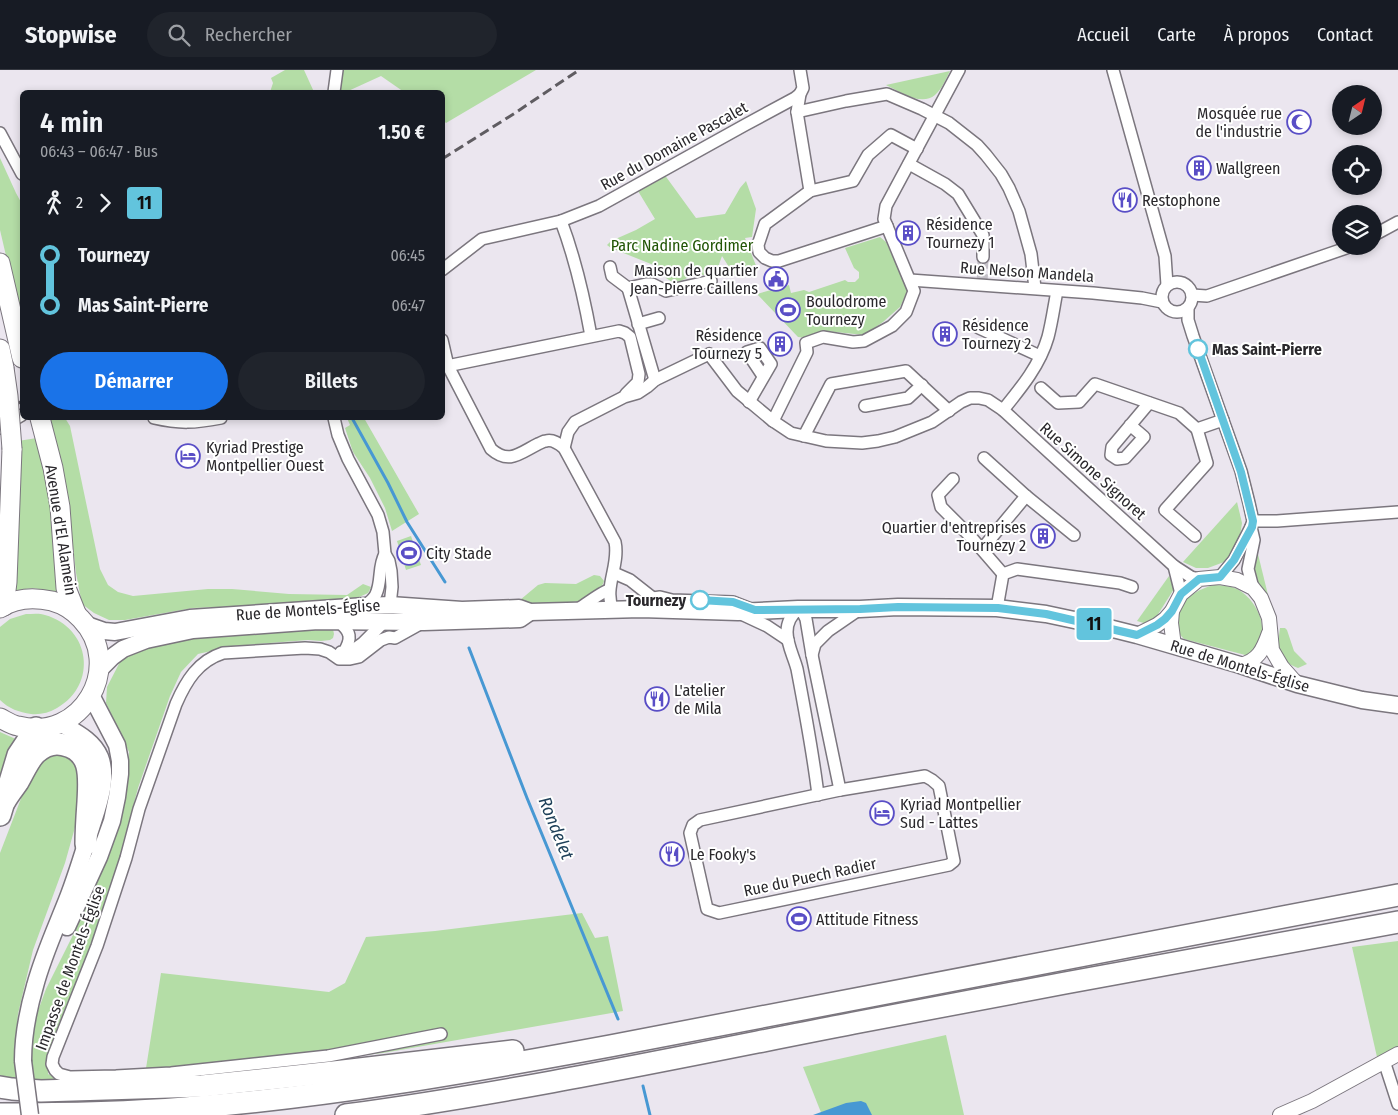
<!DOCTYPE html>
<html lang="fr">
<meta charset="utf-8">
<style>
body{margin:0;font-family:"Fira Sans Condensed",sans-serif;background:#20242c;color:#f1f3f6;height:100vh;display:flex;flex-direction:column;font-size:19px;white-space:nowrap}
*{box-sizing:border-box;margin:0}
p{font-size:16px;color:#9ea1a6}
.icon{flex:none;width:28px;height:28px;fill:none;stroke:currentColor;stroke-width:2;stroke-linecap:round;stroke-linejoin:round}
.map{position:relative;flex:1;overflow:hidden}
.side{position:absolute;left:20px;top:20px;width:425px;height:330px;display:flex;flex-direction:column;background:#171b24;border-radius:8px;box-shadow:0 2px 8px #0003}
.side>*{flex:none}
.badge{padding:0 10px;border-radius:4px;font-size:18px;line-height:32px}
.needle{width:32px;rotate:35deg}
.fabs{position:absolute;left:1332px;top:15px;display:grid;gap:10px}
.fabs a{display:grid;place-items:center;width:50px;height:50px;border-radius:50%;background:#171b24;box-shadow:0 2px 8px #0003;font-size:25px}
.map>.badge{position:absolute;translate:-50% -50%;box-shadow:0 0 0 2px #fff}
.legs{display:flex;align-items:center;gap:8px;height:55px;padding:0 20px;font-size:16px}
.legs p{margin-inline-start:auto}
.overview{display:flex;align-items:center;justify-content:space-between;height:85px;padding:0 20px}
h1{font-size:28px;font-weight:600;line-height:38px}
.button{display:flex;gap:10px;margin-top:auto;padding:10px 20px}
.button a{flex:1;height:58px;border-radius:30px;background:#1a73e8;color:#fff;font-size:20px;font-weight:600;line-height:58px;text-align:center}
.button a+a{background:#20242c;color:#f1f3f6}
ul{padding:0 20px;list-style:none}
li{display:flex;align-items:center;gap:18px;height:50px;font-size:19px}
li i{display:grid;place-items:center;width:8px;height:100%;margin:0 6px;background:currentColor}
li i::after{content:'';width:12px;height:12px;margin:-6px;border:4px solid;border-radius:50%;background:#171b24}
li p{margin-inline-start:auto}
li:first-child i{background:linear-gradient(#0000 50%,currentColor 0)}
li:last-child i{background:linear-gradient(currentColor 50%,#0000 0)}
header{display:flex;align-items:center;gap:30px;box-sizing:border-box;height:70px;padding:0 25px;background:#171b24;border-bottom:1px solid #363941}
header strong{font-size:24px}
nav{display:flex;gap:28px;margin-inline-start:auto;font-size:18px}
.search{width:350px;height:45px;background:#20242c;display:flex;align-items:center;gap:12px;box-sizing:border-box;padding:0 18px;border-radius:28px;color:#9ea1a6;font-size:19px}
.map>svg:first-child{display:block}
</style>
<header>
<strong>Stopwise</strong>
<div class="search"><svg class="icon" aria-label="search" viewBox="0 0 24 24"><circle cx="10" cy="10" r="6"/><path d="M15 15l6 6"/></svg>Rechercher</div>
<nav><a>Accueil</a><a>Carte</a><a>À propos</a><a>Contact</a></nav>
</header>
<div class="map">
<svg width="1398" height="1045" viewBox="0 0 1398 1045">
<rect width="100%" height="100%" fill="#ebe6ef"/>
<g fill="#b4dda6">
<polygon points="285,0 304,0 314,22 270,22 273,13 271,8"/>
<polygon points="342,0 536,0 446,53 443,50 442,22 404,22 381,6 346,22 340,22"/>
<path d="M950 1C946 9 942 19 935 25 921 37 899 21 886 15Z"/>
<polygon points="0,88 16,123 22,134 22,254 0,160"/>
<polygon points="664,104 696,148 725,144 740,118 746,111 756,139 752,167 745,168 757,198 734,205 722,186 717,200 708,205 693,205 681,211 672,212 666,208 661,198 611,178 607,175 611,171 636,160 655,149 638,121"/>
<polygon points="880,167 886,172 908,220 900,237 883,252 864,265 826,261 807,268 798,267 757,224 789,215 791,223 804,220 809,222 845,210 848,212 855,212 859,208 859,202 854,198 845,178"/>
<polygon points="49,348 65,348 70,356 100,499 108,515 118,522 133,526 208,519 232,519 289,524 347,525 363,514 371,517 368,523 355,529 338,532 193,538 125,550 109,550 94,543 82,534 76,503 69,440"/>
<polygon points="347,348 364,348 419,444 392,461 385,438 370,408 353,382 345,358 350,355"/>
<path d="M37 368 53 441 58 525C46 518 27 516 15 522L18 371Z"/>
<polygon points="1237,432 1242,453 1240,466 1233,481 1224,492 1208,498 1196,498 1183,492"/>
<polygon points="411,466 421,495 406,500 397,471"/>
<polygon points="1257,480 1268,525 1256,512 1252,492"/>
<path d="M594 505 600 506 604 511C602 518 596 525 589 528 574 535 540 533 523 534L520 530 538 515 545 513 576 514Z"/>
<polygon points="1169,506 1174,519 1155,549 1147,554 1137,551"/>
<path d="M1214 515C1222 515 1230 516 1237 519 1251 526 1264 546 1262 562 1261 570 1255 580 1249 586L1184 569C1177 562 1176 557 1178 547 1180 529 1198 519 1214 515Z"/>
<path d="M26 544C32 544 40 543 45 545 91 558 98 615 57 638 49 643 39 645 31 644 19 642 9 639 0 630V557L10 549Z"/>
<polygon points="294,557 333,559 334,564 333,568 330,570 321,571 308,570 233,576 198,584 181,602 170,626 138,718 133,737 129,762 96,869 48,991 48,1004 56,1008 54,1011 34,1012 31,985 32,957 46,919 73,865 96,813 111,775 123,740 129,682 106,633 107,617 123,586 154,576 190,566"/>
<path d="M1280 558H1285L1287 560 1294 581 1307 594 1298 598C1278 591 1277 577 1280 558Z"/>
<polygon points="0,662 18,670 13,676 0,707"/>
<polygon points="57,682 72,686 83,710 79,743 65,793 33,880 18,944 15,974 16,1011 0,1005 0,783 32,700 36,694"/>
<polygon points="582,843 595,868 608,866 623,941 383,983 144,1011 161,903 329,922 345,913 366,867 435,861"/>
<polygon points="1398,871 1398,977 1377,987 1352,877"/>
<polygon points="946,965 964,1045 822,1045 803,997"/>
</g>
<polygon fill="#4798d3" points="861,1031 866,1033 872,1045 813,1045 846,1033"/>
<g fill="none" stroke-linecap="round" stroke-linejoin="round">
<g stroke="#4798d3" stroke-width="3">
<polyline points="352,348 388,413 407,452 445,512"/>
<polyline points="469,578 527,728 618,949"/>
<polyline points="643,1016 650,1045"/>
</g>
<polyline stroke="#c4c0c8" stroke-width="11" stroke-dasharray="11 5.5" stroke-linecap="butt" points="982,215 983,187"/>
<g stroke="#7b767e" stroke-width="14">
<g id="minor">
<polyline points="800,0 803,18 800,24 797,42 810,121"/>
<polyline points="1113,0 1165,186 1167,215"/>
<polyline points="334,22 337,0"/>
<polyline points="797,42 846,31 887,24 922,39 949,53 977,75 986,85 1001,104 1009,118 1019,141 1031,184 1035,218"/>
<polyline points="0,63 22,104"/>
<polyline points="909,94 945,114 958,124 983,165 983,187"/>
<polyline points="561,151 599,136 745,55 795,28 800,24"/>
<polyline points="887,156 779,191 772,191 765,188 759,182 758,175 765,154 810,121 853,111 868,85 891,65 917,79"/>
<polyline points="1374,165 1398,152"/>
<polyline points="610,197 612,206 628,218"/>
<path d="M442 200 482 169 561 151C575 188 584 227 591 266"/>
<polyline points="910,210 1093,223 1142,228 1162,232"/>
<circle cx="1177" cy="227" r="15"/>
<polyline points="628,218 655,310"/>
<polyline points="628,218 646,214 652,214 666,221 711,211"/>
<polyline points="1192,225 1207,226 1352,176"/>
<polyline points="1188,238 1188,250 1193,266 1241,401 1249,433 1253,451 1251,457 1254,470 1248,499 1253,518"/>
<polyline points="638,254 659,248"/>
<polyline points="979,258 1040,286"/>
<path d="M442 270 448 296 491 379C509 395 520 383 538 374 541 373 543 371 546 371 553 369 559 374 564 378L615 472C620 495 603 518 613 540"/>
<polyline points="442,297 619,261 625,263 630,267 639,304 638,312 626,324"/>
<polyline points="1041,318 1058,333 1079,332 1095,314 1179,343 1197,359 1223,350"/>
<polyline points="749,332 771,294 760,278 747,282 763,306"/>
<polyline points="865,336 908,328 922,315"/>
<path d="M1003 340C1021 318 1040 295 1048 267 1052 252 1054 236 1057 221"/>
<path d="M154 348C180 354 195 353 221 348"/>
<polyline points="334,348 338,365 348,389 378,445 383,462 385,484 389,491 391,501 392,517 390,535"/>
<polyline points="773,351 807,282 806,273 823,267 853,272 864,271 892,256 906,242 914,221 884,149 886,136 959,0"/>
<polyline points="1130,355 1144,367 1125,388 1117,389 1111,385 1112,377 1149,333"/>
<polyline points="0,358 22,345"/>
<polyline points="804,366 831,314 906,301 949,341"/>
<polyline points="564,378 568,362 575,352 624,327 638,323 647,317 655,310 709,284 737,321 773,351 791,363 826,371 862,373 878,371 895,367 932,352 961,332 970,328 979,328 988,330 1003,340 1087,417 1174,496 1191,507 1199,509"/>
<polyline points="984,388 1026,426 1074,465"/>
<polyline points="953,409 938,425 941,437 971,467 1003,504"/>
<polyline points="1253,451 1277,451 1398,442"/>
<polyline points="1195,466 1165,440 1207,393 1197,359"/>
<polyline points="982,479 1026,426"/>
<polyline points="1174,496 1181,524"/>
<polyline points="614,503 630,510 658,532"/>
<polyline points="1220,507 1234,490 1251,457"/>
<polyline points="653,528 660,527 672,530 733,532 751,539"/>
<path d="M365 536C369 532 374 529 376 524 382 511 378 496 385 484"/>
<polyline points="997,538 1003,504 1017,499 1120,513 1132,517"/>
<path d="M577 540C585 535 601 522 609 520"/>
<polyline points="739,543 767,556 788,570"/>
<path d="M339 552C351 562 352 568 344 582H341"/>
<path d="M422 553 395 568 389 567 381 570 359 587 350 589H339L329 582 320 579 305 578 223 583C198 591 186 611 176 634L139 739 126 788 97 876 53 987 52 994 55 1000 59 1004 70 1007 116 1006 171 1003 328 986 441 964"/>
<polyline points="344,582 356,578 363,573 384,552"/>
<polyline points="812,585 815,574 828,561 860,539"/>
<polygon points="925,706 932,710 939,716 954,791 949,795 719,843 707,839 690,763 693,755 700,750 840,720"/>
<path d="M818 725C813 683 805 641 797 599 794 587 787 575 787 562 787 552 791 546 798 539L803 543 806 549 812 585 840 720"/>
<polyline points="1384,991 1398,1034"/>
</g>
</g>
<g stroke="#7b767e" stroke-width="16">
<g id="tertiary">
<polyline points="1172,541 1171,553 1174,576"/>
<polyline points="1137,565 1157,555 1165,549 1172,541 1181,524 1199,509 1220,507 1237,510 1253,518 1261,528 1269,548 1272,580 1282,597 1297,614"/>
<path d="M1240 595C1258 591 1263 580 1269 563"/>
<polyline points="1280,1045 1312,1031 1398,984"/>
</g>
</g>
<g stroke="#7b767e" stroke-width="19">
<g id="secondary">
<polyline points="87,555 104,561 115,562 190,548 365,536 390,535 462,540 519,538 530,542 641,539 738,542 798,539 860,539 898,537 997,538 1046,544 1093,554 1137,565 1240,595 1297,614 1362,630 1398,635"/>
<polyline points="99,600 112,587 123,579 146,570 193,560 318,551 424,552 520,549 530,542"/>
<polyline points="67,857 99,787 112,751 117,727 120,704 120,691 117,675 91,625"/>
<path d="M23 991C23 965 28 940 35 916 43 886 56 858 67 830 76 807 83 784 90 761 97 738 109 710 100 687 93 670 75 662 60 653"/>
</g>
</g>
<g stroke="#7b767e" stroke-width="21">
<g id="primary">
<polyline points="0,193 22,288"/>
<polyline points="0,279 4,298"/>
<polyline points="40,348 53,398 60,437 66,518 76,543"/>
<polyline points="4,536 7,512 12,379"/>
<path d="M0 538C15 528 34 527 52 531 63 534 73 540 81 549 126 596 81 673 18 656 12 655 6 651 0 648"/>
</g>
</g>
<g stroke="#7b767e" stroke-width="24">
<g id="motorway">
<path d="M5 731C9 724 14 718 18 712 24 702 28 691 36 683 44 676 54 672 64 675 93 681 89 710 88 732 87 746 86 760 86 774"/>
<polyline points="0,745 18,685 36,658"/>
<polyline points="0,1017 12,1019 41,1021 202,1016 334,1002 513,981"/>
<path d="M0 1044C62 1044 123 1043 185 1038 328 1027 469 1002 610 976L1398 825"/>
<path d="M346 1045C517 1022 685 986 854 953 1035 918 1217 885 1398 852"/>
</g>
</g>
<use href="#minor" stroke="#fff" stroke-width="11"/>
<use href="#tertiary" stroke="#fff" stroke-width="14"/>
<use href="#secondary" stroke="#fff" stroke-width="16"/>
<use href="#primary" stroke="#fff" stroke-width="19"/>
<use href="#motorway" stroke="#fff" stroke-width="21"/>
<g stroke="#5f5c61" stroke-width="3" stroke-dasharray="10 5" stroke-linecap="butt">
<polyline points="442,89 515,43 579,0"/>
<polyline points="0,344 22,331"/>
</g>
<g stroke="#7b767e" stroke-width="19" stroke-linecap="butt">
<polyline id="secondary-bridge" points="23,991 30,1045"/>
</g>
<g stroke="#7b767e" stroke-width="21" stroke-linecap="butt">
<polyline id="primary-bridge" points="4,298 8,326 12,379"/>
</g>
<use href="#secondary-bridge" stroke="#fff" stroke-width="16"/>
<use href="#primary-bridge" stroke="#fff" stroke-width="19"/>
</g>
<g fill="none" stroke-linecap="round" stroke-linejoin="round">
<g stroke="#fff" stroke-width="11">
<polyline id="line-1" points="700,530 733,532 755,540 860,539 898,537 998,538 1046,544 1137,565 1157,555 1165,549 1172,541 1181,524 1199,509 1220,507 1234,490 1252,457 1253,451 1241,402 1198,279"/>
</g>
<use href="#line-1" stroke="#62c4dd" stroke-width="8"/>
</g>
<defs>
<g id="mosque-ring" transform="scale(1.25)"><circle r="9.5" fill="#fff" stroke="#594ec6" stroke-width="1.5"/><path d="M3.5-4.9A6 6 0 1 0 3.5 4.9A5 5 0 1 1 3.5-4.9Z" fill="#594ec6"/></g>
<g id="building-ring" transform="scale(1.25)"><circle r="9.5" fill="#fff" stroke="#594ec6" stroke-width="1.5"/><path d="M-4-6H4V6H1V3H-1V6H-4ZM-2.5-4.3h1.7v1.8h-1.7ZM.8-4.3h1.7v1.8H.8ZM-2.5-1h1.7V.8h-1.7ZM.8-1h1.7V.8H.8Z" fill="#594ec6"/></g>
<g id="restaurant-ring" transform="scale(1.25)"><circle r="9.5" fill="#fff" stroke="#594ec6" stroke-width="1.5"/><path d="M-5-6h1v4h1v-4h1v4h1v-4h1v5L-1.5 .5V6h-2V.5L-5-1ZM5-6V6H3V1.5H1.5Q1.5-4 5-6Z" fill="#594ec6"/></g>
<g id="civic-ring" transform="scale(1.25)"><circle r="9.5" fill="#fff" stroke="#594ec6" stroke-width="1.5"/><path d="M-.6-6.5H3V-4.5H.6V-3L4-1V1h2V6H-6V1h2V-1L-.6-3ZM-1.2 2.5V6h2.4V2.5Z" fill="#594ec6"/></g>
<g id="stadium-ring" transform="scale(1.25)"><circle r="9.5" fill="#fff" stroke="#594ec6" stroke-width="1.5"/><path d="M0-5a6.5 5 0 1 0 0 10a6.5 5 0 1 0 0-10ZM-3.5-1.8h7v3.6h-7Z" fill="#594ec6"/></g>
<g id="hotel-ring" transform="scale(1.25)"><circle r="9.5" fill="#fff" stroke="#594ec6" stroke-width="1.5"/><path d="M-6-4.5h1.5V1H6V5H4.5V3h-9V5H-6ZM-4 0a1.8 1.8 0 1 1 3.6 0ZM.5 0V-2.5h3Q6-2.5 6 0Z" fill="#594ec6"/></g>
</defs>
<g fill-rule="evenodd">
<use href="#mosque-ring" x="1299" y="52"/>
<use href="#building-ring" x="1199" y="98"/>
<use href="#restaurant-ring" x="1125" y="130"/>
<use href="#building-ring" x="908" y="163"/>
<use href="#civic-ring" x="776" y="209"/>
<use href="#stadium-ring" x="788" y="240"/>
<use href="#building-ring" x="945" y="264"/>
<use href="#building-ring" x="780" y="274"/>
<use href="#hotel-ring" x="188" y="386"/>
<use href="#building-ring" x="1043" y="466"/>
<use href="#stadium-ring" x="409" y="483"/>
<use href="#restaurant-ring" x="657" y="629"/>
<use href="#hotel-ring" x="882" y="743"/>
<use href="#restaurant-ring" x="672" y="784"/>
<use href="#stadium-ring" x="799" y="849"/>
</g>
<g fill="#fff" stroke="#62c4dd" stroke-width="2.5">
<circle cx="1198" cy="279" r="9"/>
<circle cx="700" cy="530" r="9"/>
</g>
<g text-anchor="middle" dominant-baseline="central" stroke-width="4" stroke-linejoin="round" paint-order="stroke">
<g font-size="16" fill="#2a282c" stroke="#fff" text-anchor="start">
<text x="1282" y="43" text-anchor="end">Mosquée rue<tspan x="1282" dy="18">de l'industrie</tspan></text>
<text x="1216" y="98">Wallgreen</text>
<text x="1142" y="130">Restophone</text>
<text x="926" y="154">Résidence<tspan x="926" dy="18">Tournezy 1</tspan></text>
<text x="758" y="200" text-anchor="end">Maison de quartier<tspan x="758" dy="18">Jean-Pierre Caillens</tspan></text>
<text x="806" y="231">Boulodrome<tspan x="806" dy="18">Tournezy</tspan></text>
<text x="962" y="255">Résidence<tspan x="962" dy="18">Tournezy 2</tspan></text>
<text x="762" y="265" text-anchor="end">Résidence<tspan x="762" dy="18">Tournezy 5</tspan></text>
<text x="206" y="377">Kyriad Prestige<tspan x="206" dy="18">Montpellier Ouest</tspan></text>
<text x="1026" y="457" text-anchor="end">Quartier d'entreprises<tspan x="1026" dy="18">Tournezy 2</tspan></text>
<text x="426" y="483">City Stade</text>
<text x="674" y="620">L'atelier<tspan x="674" dy="18">de Mila</tspan></text>
<text x="900" y="734">Kyriad Montpellier<tspan x="900" dy="18">Sud - Lattes</tspan></text>
<text x="690" y="784">Le Fooky's</text>
<text x="816" y="849">Attitude Fitness</text>
</g>
<g font-size="16" fill="#2a282c" stroke="#fff">
<text transform="translate(674 76) rotate(-29)">Rue du Domaine Pascalet</text>
<text transform="translate(1027 202) rotate(4)">Rue Nelson Mandela</text>
<text transform="translate(1093 401) rotate(42)">Rue Simone Signoret</text>
<text transform="translate(61 460) rotate(81)">Avenue d'El Alamein</text>
<text transform="translate(308 540) rotate(-4)">Rue de Montels-Église</text>
<text transform="translate(1240 596) rotate(17)">Rue de Montels-Église</text>
<text transform="translate(810 807) rotate(-12)">Rue du Puech Radier</text>
<text transform="translate(70 898) rotate(-70)">Impasse de Montels-Église</text>
</g>
<g font-size="16" fill="#215505" stroke="#fff">
<text x="682" y="175">Parc Nadine Gordimer</text>
</g>
<g font-size="16" font-weight="bold" fill="#2a282c" stroke="#fff" text-anchor="start">
<text x="1212" y="279">Mas Saint-Pierre</text>
<text x="686" y="530" text-anchor="end">Tournezy</text>
</g>
<g font-size="18" font-style="italic" fill="#1e4059" stroke="#fff">
<text transform="translate(556 758) rotate(68)">Rondelet</text>
</g>
</g>
</svg>
<div class="fabs">
<a><svg class="needle" viewBox="-14 -14 28 28"><path d="M0-13l5 13h-10z" fill="#e53935"/><path d="M0 13l5-13h-10z" fill="#9ea1a6"/></svg></a>
<a><svg class="icon" aria-label="locate" viewBox="0 0 24 24"><circle cx="12" cy="12" r="6"/><path d="M12 2v4M12 18v4M2 12h4M18 12h4"/></svg></a>
<a><svg class="icon" aria-label="layers" viewBox="0 0 24 24"><path d="M12 4l9 5-9 5-9-5zM3 14l9 5 9-5"/></svg></a>
</div>
<b class="badge" style="left:1094px;top:554px;background:#62c4dd;color:#111">11</b>
<section class="side">
<div class="overview"><div><h1>4 min</h1><p>06:43 – 06:47 · Bus</p></div><b>1.50 €</b></div>
<div class="legs"><svg class="icon" aria-label="walk" viewBox="0 0 24 24"><circle cx="13" cy="4" r="2"/><path d="M13 8l-2 6 4 7M11 14l-3 7M7 12l3-4h3l4 4"/></svg>2<svg class="icon" aria-label="forward" viewBox="0 0 24 24"><path d="M9 5l7 7-7 7"/></svg><b class="badge" style="background:#62c4dd;color:#111">11</b></div>
<ul>
<li><i style="color:#62c4dd"></i><b>Tournezy</b><p>06:45</p></li>
<li><i style="color:#62c4dd"></i><b>Mas Saint-Pierre</b><p>06:47</p></li>
</ul>
<div class="button"><a>Démarrer</a><a>Billets</a></div>
</section>
</div>
